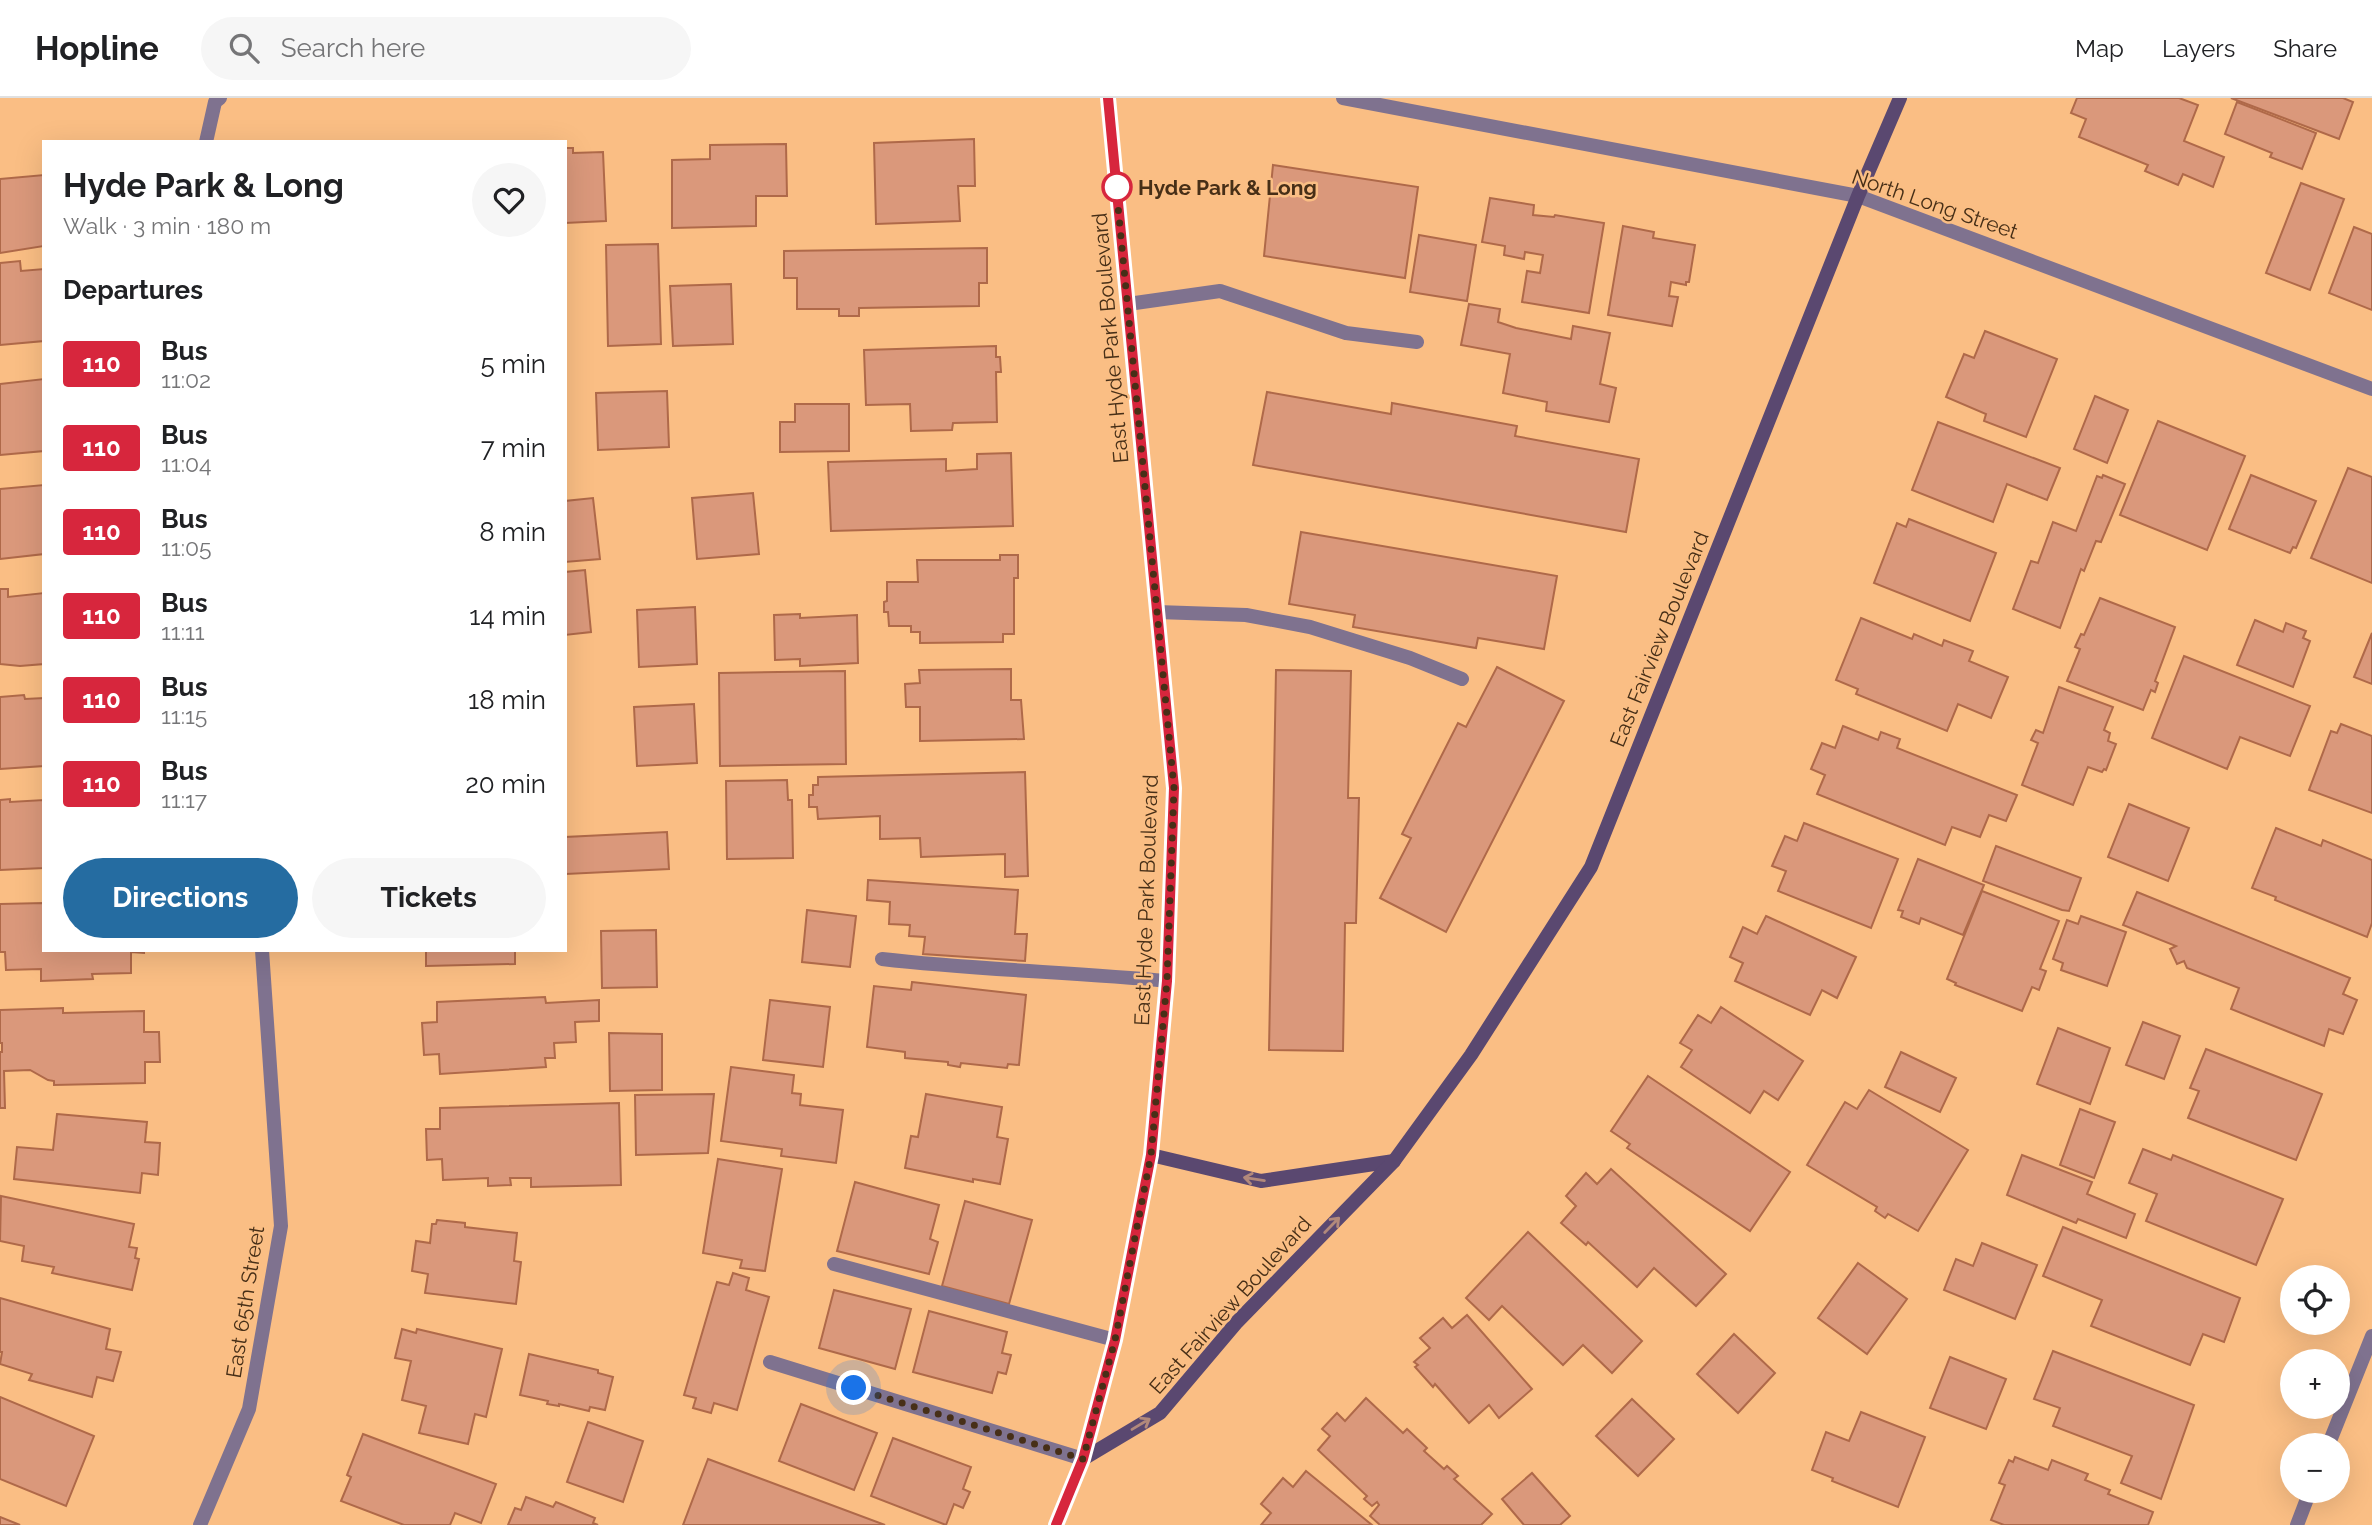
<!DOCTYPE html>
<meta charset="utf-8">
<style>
body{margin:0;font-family:Raleway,sans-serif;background:#f6f6f6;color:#202124;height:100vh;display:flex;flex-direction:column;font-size:26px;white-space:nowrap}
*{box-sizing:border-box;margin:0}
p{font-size:23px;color:#757577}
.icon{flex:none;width:38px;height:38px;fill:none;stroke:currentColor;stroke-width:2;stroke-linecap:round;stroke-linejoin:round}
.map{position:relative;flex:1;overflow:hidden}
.details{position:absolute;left:42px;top:42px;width:525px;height:812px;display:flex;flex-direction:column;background:#fff;border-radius:0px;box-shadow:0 7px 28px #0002}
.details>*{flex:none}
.badge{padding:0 14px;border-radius:5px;font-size:24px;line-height:46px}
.controls{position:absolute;left:2280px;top:1167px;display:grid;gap:14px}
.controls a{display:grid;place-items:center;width:70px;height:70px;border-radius:50%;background:#fff;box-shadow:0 7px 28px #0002;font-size:35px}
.you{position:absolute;width:35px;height:35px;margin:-18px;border:5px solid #fff;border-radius:50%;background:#1a73e8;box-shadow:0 0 0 10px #1a73e833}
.map>.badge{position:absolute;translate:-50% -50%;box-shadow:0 0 0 4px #fff}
h2{padding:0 21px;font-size:26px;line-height:63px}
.round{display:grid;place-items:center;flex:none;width:74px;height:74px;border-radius:37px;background:#f6f6f6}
.summary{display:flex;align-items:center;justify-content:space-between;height:119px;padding:0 21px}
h1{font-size:33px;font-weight:700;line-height:52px}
.cta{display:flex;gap:14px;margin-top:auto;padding:14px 21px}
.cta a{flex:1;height:80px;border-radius:42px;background:#256ca1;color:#fff;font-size:28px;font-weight:700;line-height:80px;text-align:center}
.cta a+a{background:#f6f6f6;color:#202124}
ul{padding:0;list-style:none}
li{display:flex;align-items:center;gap:21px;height:84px;padding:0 21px}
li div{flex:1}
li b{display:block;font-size:26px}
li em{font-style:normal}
li .badge{min-width:77px;font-weight:700;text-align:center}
header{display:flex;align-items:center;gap:42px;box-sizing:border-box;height:98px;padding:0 35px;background:#fff;border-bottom:2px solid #e0e0e0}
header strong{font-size:33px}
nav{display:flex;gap:38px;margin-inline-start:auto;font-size:24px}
.search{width:490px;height:63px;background:#f6f6f6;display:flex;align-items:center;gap:18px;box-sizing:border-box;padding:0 24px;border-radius:38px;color:#757577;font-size:26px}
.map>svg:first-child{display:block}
</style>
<header>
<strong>Hopline</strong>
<div class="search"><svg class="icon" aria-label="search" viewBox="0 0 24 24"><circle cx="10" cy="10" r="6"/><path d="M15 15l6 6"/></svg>Search here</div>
<nav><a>Map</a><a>Layers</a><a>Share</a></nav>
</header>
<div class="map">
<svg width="2372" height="1427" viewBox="0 0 2372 1427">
<rect width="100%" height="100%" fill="#fabe84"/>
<g fill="#da987b" stroke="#af6949" stroke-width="2">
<polygon points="2077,0 2179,0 2198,7 2184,43 2224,59 2213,89 2183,76 2178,87 2145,73 2148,67 2079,39 2086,21 2071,15"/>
<polygon points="2231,0 2343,0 2353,4 2339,41"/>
<polygon points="2237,4 2316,35 2302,71 2270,59 2272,55 2225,36"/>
<polygon points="974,41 975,88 958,88 960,123 876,126 874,45"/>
<polygon points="786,46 787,98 756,98 756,128 672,130 672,62 710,61 710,47"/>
<polygon points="565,50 573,50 573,55 603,54 606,123 565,125"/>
<polygon points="1273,67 1418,89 1405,180 1264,158"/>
<polygon points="44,77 44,148 0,155 0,81"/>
<polygon points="2301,85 2344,101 2310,192 2266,175"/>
<polygon points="1490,100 1534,107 1533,117 1554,119 1555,117 1604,125 1589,215 1522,204 1527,173 1540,175 1543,157 1525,154 1524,161 1504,157 1505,148 1482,144"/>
<polygon points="1623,128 1654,134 1653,140 1695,147 1689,184 1686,184 1686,187 1671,184 1669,198 1678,199 1672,228 1608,217"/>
<polygon points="2354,129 2372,136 2372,212 2329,195"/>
<polygon points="1419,137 1476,147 1467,203 1410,194"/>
<polygon points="658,146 661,246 608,248 606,147"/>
<polygon points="987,150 987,185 979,185 979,208 859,210 859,218 839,218 839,211 797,211 797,180 784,180 784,153"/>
<polygon points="20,163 21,173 44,171 44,243 0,247 0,165"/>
<polygon points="731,186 733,246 673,248 670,188"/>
<polygon points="1469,206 1500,211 1498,224 1516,230 1571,241 1573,228 1610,235 1600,286 1616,290 1609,324 1546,313 1547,304 1503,295 1510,256 1461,247"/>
<polygon points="1985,233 2057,261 2026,339 1984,323 1986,316 1946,299 1964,256 1974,260"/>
<polygon points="996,248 996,259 1000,259 1001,274 996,274 997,324 953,325 952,332 911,333 910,306 866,307 864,252"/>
<polygon points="44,281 44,353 0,357 0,286"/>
<polygon points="667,293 669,349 598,352 596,295"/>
<polygon points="1267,294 1391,316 1392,305 1517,328 1515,338 1639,361 1626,434 1253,367"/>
<polygon points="2095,298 2128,312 2107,365 2074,351"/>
<polygon points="795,306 849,306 849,353 780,354 780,324 795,324"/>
<polygon points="2158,323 2245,358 2207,452 2120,417"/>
<polygon points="1938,324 2060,370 2047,402 2007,386 1993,424 1912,392"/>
<polygon points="1011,355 1013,428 831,433 828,364 946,361 946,373 977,371 977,356"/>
<polygon points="2348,370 2372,379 2372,485 2311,460"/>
<polygon points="2103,377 2125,386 2101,444 2096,443 2084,473 2081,471 2060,530 2013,511 2031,463 2038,465 2053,424 2076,433 2097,378 2102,380"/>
<polygon points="2251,377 2316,403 2296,450 2293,449 2290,455 2229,431"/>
<polygon points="44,387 44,456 0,461 0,391"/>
<polygon points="753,395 759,456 697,461 692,400"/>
<polygon points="593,400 600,461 565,464 565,403"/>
<polygon points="1909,421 1996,455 1970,523 1874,485 1897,425 1906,429"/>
<polygon points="1301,434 1557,478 1544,551 1478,540 1476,550 1353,529 1355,517 1289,506"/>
<polygon points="1000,457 1018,457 1018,480 1014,480 1014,536 1003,536 1003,544 920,545 920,534 911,534 911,528 889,528 888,514 884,514 884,504 887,503 887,484 918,484 917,462 1000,462"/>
<polygon points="585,472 591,534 565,537 565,474"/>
<polygon points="0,491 8,491 8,499 44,495 44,566 20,568 0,566"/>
<polygon points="2100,500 2175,529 2155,583 2158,585 2155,594 2151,592 2143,612 2067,583 2080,551 2075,549 2081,536 2084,537"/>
<polygon points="695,509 697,566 639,569 637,512"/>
<polygon points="800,516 800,520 857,517 858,565 800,568 800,561 775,562 774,517"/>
<polygon points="1861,520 1912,541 1914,536 1942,548 1944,542 1973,553 1969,563 2008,579 1991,620 1958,606 1947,633 1856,596 1858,591 1836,582"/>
<polygon points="2255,522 2283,534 2286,525 2306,533 2303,540 2310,543 2293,589 2237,567"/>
<polygon points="2372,535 2372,586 2354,579"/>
<polygon points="2184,558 2310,608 2290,658 2240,639 2227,671 2152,640"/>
<polygon points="1497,569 1564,603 1446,834 1380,800 1411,740 1402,736 1458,625 1466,629"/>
<polygon points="1011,571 1011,602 1021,602 1024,641 920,643 920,609 906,609 905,586 920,585 919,572"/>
<polygon points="1276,572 1351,573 1348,700 1359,700 1356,825 1345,825 1343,953 1269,952"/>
<polygon points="845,573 846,666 720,668 719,575"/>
<polygon points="2059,589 2113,609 2104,632 2110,635 2108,643 2116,646 2106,672 2104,671 2102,674 2088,669 2073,707 2022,687 2038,645 2031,642 2036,632 2043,635"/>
<polygon points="24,597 25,601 44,600 44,668 0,671 0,599"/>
<polygon points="694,606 697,665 637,668 634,609"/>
<polygon points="2341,626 2372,638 2372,715 2309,692 2331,633 2337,635"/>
<polygon points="1843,628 1878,642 1881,634 1900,641 1897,650 2017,697 2006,723 1989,717 1980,739 1952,729 1945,747 1817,696 1825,677 1811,671 1822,645 1835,650"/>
<polygon points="1025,674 1028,778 1005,779 1005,756 921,759 920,740 880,741 880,718 818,721 817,709 809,709 809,697 813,697 813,687 818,687 818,679"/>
<polygon points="787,682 788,702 792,702 793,760 727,761 726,683"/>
<polygon points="10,701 10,704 44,702 44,770 0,772 0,702"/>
<polygon points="2129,706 2189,730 2168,783 2108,759"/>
<polygon points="1804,725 1898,761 1871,830 1778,793 1786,773 1772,768 1785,738 1797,743"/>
<polygon points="2276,730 2321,748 2323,742 2372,762 2372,825 2367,839 2275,802 2276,799 2252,790"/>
<polygon points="667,734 669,771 566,776 565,739"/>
<polygon points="1996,748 2081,780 2069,813 2062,812 1983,783"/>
<polygon points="1918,761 1984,787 1963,837 1921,820 1919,826 1901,819 1903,813 1898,812"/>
<polygon points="868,782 1018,792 1015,836 1027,836 1025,863 923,856 925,839 909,838 910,827 889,826 890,804 867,802"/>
<polygon points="1982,793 2059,823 2040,871 2046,873 2039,892 2032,889 2022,913 1955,887 1956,885 1947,881"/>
<polygon points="2137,794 2350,880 2343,896 2357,902 2343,936 2329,931 2324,948 2231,911 2239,890 2187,870 2184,863 2177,866 2170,851 2176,848 2123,827"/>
<polygon points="44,805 44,852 144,852 144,855 131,854 131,875 92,876 93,881 41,883 41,871 6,872 5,854 0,854 0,806"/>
<polygon points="807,812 856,818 850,869 802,864"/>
<polygon points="1766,818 1856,859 1837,900 1822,892 1810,917 1735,883 1743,865 1730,859 1743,829 1757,836"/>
<polygon points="2081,818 2126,834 2107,888 2061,872 2063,865 2053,861 2067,822 2078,826"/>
<polygon points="656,832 657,889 602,890 601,833"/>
<polygon points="426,852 515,852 515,866 426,868"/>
<polygon points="912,884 1026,897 1019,967 1008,966 1007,970 961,965 960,969 948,967 948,964 905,960 905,954 867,949 874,888 911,892"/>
<polygon points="545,899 546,905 599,902 599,923 575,924 576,944 554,945 555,960 545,960 546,969 440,976 439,956 424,957 422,925 437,924 437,904"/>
<polygon points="770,902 830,909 823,969 763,962"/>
<polygon points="1721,909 1803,963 1778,1002 1764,993 1750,1015 1681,969 1692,952 1680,945 1698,917 1711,925"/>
<polygon points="63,910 63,915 144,913 144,934 159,934 160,964 145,964 145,985 54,987 54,983 48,982 30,972 4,973 5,1010 0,1010 0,954 2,954 2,945 0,945 0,912"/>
<polygon points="2143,924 2180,938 2164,981 2126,967"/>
<polygon points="2058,930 2110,950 2090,1006 2037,986"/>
<polygon points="609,935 662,936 662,992 610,993"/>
<polygon points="2206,951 2322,996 2296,1062 2188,1020 2199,993 2190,990"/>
<polygon points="1901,954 1956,980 1940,1014 1885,989"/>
<polygon points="731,969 794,977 792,995 801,996 800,1007 843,1012 836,1065 781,1058 782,1051 721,1043"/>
<polygon points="1648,978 1790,1074 1750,1133 1627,1050 1630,1046 1611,1033"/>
<polygon points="1869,992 1968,1052 1918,1133 1888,1116 1885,1120 1875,1113 1877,1109 1807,1067 1845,1004 1857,1011"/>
<polygon points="714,996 708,1055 636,1057 635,997"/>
<polygon points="926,996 1002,1009 997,1039 1008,1041 1000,1086 973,1081 973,1084 905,1070 911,1038 918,1039"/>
<polygon points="619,1005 621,1087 531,1089 531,1080 510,1080 511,1087 488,1088 488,1080 443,1082 442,1061 427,1062 426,1031 440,1031 440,1010"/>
<polygon points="2080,1011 2115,1024 2094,1080 2060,1067"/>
<polygon points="57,1016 147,1024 145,1044 160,1045 158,1077 142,1075 140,1095 14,1081 17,1049 53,1052"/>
<polygon points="2143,1051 2171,1062 2173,1057 2283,1101 2256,1167 2146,1123 2157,1096 2129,1085"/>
<polygon points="2022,1057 2092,1084 2087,1096 2135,1116 2126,1140 2078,1121 2076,1125 2007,1097"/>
<polygon points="718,1061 782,1071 765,1173 740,1170 742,1162 703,1155"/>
<polygon points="1611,1071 1726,1176 1696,1208 1654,1170 1637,1189 1588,1144 1586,1147 1561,1125 1576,1108 1566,1098 1586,1075 1597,1086"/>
<polygon points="855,1084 939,1107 930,1141 938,1144 929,1176 837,1153"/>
<polygon points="1,1098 134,1126 129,1149 137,1150 135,1160 139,1161 132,1192 52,1175 54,1169 22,1163 24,1148 0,1143"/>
<polygon points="965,1103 1032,1122 1009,1206 942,1188"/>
<polygon points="437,1122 465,1125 465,1129 517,1135 514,1163 521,1164 516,1206 425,1195 428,1176 412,1173 416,1143 430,1145 432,1126 436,1126"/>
<polygon points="2063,1129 2240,1200 2224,1244 2203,1236 2190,1267 2091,1228 2102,1202 2043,1178"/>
<polygon points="1528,1134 1642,1243 1612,1275 1583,1247 1563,1267 1502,1208 1489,1222 1466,1200"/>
<polygon points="1982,1145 2037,1167 2015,1221 1944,1192 1956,1161 1973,1168"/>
<polygon points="1858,1165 1907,1201 1867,1256 1818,1220"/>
<polygon points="733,1175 749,1180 746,1192 769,1199 737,1312 714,1305 711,1315 693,1310 696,1300 684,1297 717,1184 729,1187"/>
<polygon points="834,1192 911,1211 895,1271 819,1250"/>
<polygon points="0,1200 110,1231 106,1251 121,1254 113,1283 97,1279 92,1299 29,1282 32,1276 0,1266 2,1254 0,1254"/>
<polygon points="929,1213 1007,1234 1002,1255 1011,1257 1006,1276 998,1274 992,1295 913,1274"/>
<polygon points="1467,1217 1532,1291 1499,1320 1489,1307 1469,1325 1435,1286 1433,1289 1415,1269 1418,1267 1414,1264 1430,1250 1420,1240 1443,1220 1452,1230"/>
<polygon points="402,1231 416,1235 417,1231 502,1251 486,1319 475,1316 468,1346 419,1335 426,1308 402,1302 411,1263 395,1260"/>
<polygon points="1734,1236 1775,1275 1738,1315 1697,1276"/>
<polygon points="2053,1253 2194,1307 2161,1401 2121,1385 2132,1358 2053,1328 2060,1310 2034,1301"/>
<polygon points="529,1256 598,1272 598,1275 613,1279 605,1312 590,1309 589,1313 559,1306 559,1308 547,1306 548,1303 520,1297"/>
<polygon points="1950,1259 2006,1281 1986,1331 1930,1310"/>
<polygon points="0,1299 94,1338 66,1408 0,1381"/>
<polygon points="1366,1300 1403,1335 1407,1331 1427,1350 1424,1353 1444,1371 1447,1368 1458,1378 1454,1381 1492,1416 1481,1427 1380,1427 1370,1418 1379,1407 1377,1404 1372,1408 1364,1401 1367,1398 1318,1352 1330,1338 1322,1331 1337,1315 1345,1323"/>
<polygon points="1632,1301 1674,1341 1638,1378 1596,1338"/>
<polygon points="801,1306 877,1335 854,1392 779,1363"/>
<polygon points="1861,1314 1925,1339 1898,1409 1832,1383 1833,1380 1812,1372 1826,1334 1849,1343"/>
<polygon points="588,1324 643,1343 623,1404 567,1384"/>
<polygon points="363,1336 496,1386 481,1425 455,1415 450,1427 404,1427 341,1403 351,1379 347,1377"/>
<polygon points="893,1340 971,1369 963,1391 970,1394 963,1410 954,1406 946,1427 871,1398"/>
<polygon points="2015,1359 2048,1372 2052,1362 2088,1376 2085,1382 2110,1392 2108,1396 2153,1414 2148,1427 2004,1427 1991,1422 2005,1387 1999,1385 2009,1362 2013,1364"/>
<polygon points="708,1361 885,1427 683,1427"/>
<polygon points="1306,1373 1372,1427 1261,1427 1271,1415 1261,1406 1283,1380 1293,1389"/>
<polygon points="1532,1375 1570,1418 1560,1427 1524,1427 1502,1401"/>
<polygon points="526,1399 553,1409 556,1404 595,1420 593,1425 598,1427 508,1427 515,1410 521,1412"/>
<polygon points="0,1419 20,1427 0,1427"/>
</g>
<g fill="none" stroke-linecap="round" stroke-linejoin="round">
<g stroke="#7f728f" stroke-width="14">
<polyline points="1128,206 1220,193 1346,235 1417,244"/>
<polyline points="1157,514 1246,517 1310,529 1410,560 1462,581"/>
<path d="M882 861C977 872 1072 874 1167 883"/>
<polyline points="834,1166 1115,1242"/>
<polyline points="770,1264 1083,1361"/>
</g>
<g stroke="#7f728f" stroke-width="14">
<polyline points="1343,0 1858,98 2372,291"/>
<polyline points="206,44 215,4 220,0"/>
<polyline points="2328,1348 2372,1238"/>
<polyline points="200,1427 249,1311 281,1128 262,852"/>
<polyline points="2297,1427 2310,1393"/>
</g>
<g stroke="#5a4870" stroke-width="14">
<polyline points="1151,1057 1261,1083 1394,1063"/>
<polyline points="1083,1361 1160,1315 1237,1224 1394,1063 1471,957 1591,769 1858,98 1900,0"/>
<polyline points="1056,1427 1083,1361 1115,1242 1151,1057 1167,883 1174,690 1108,0"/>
</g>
</g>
<defs><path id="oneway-shaft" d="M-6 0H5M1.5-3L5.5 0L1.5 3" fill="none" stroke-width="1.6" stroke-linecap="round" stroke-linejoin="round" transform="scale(1.75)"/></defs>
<g stroke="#b2897b">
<use href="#oneway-shaft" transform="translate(1254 1081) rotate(-171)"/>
<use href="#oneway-shaft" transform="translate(1332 1127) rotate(-46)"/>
<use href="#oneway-shaft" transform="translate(1141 1326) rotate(-31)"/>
</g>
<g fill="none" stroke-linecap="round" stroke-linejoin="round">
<g stroke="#fff" stroke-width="16">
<polyline id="line" points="1056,1427 1083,1361 1115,1242 1151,1057 1167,883 1174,690 1108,0"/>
</g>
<use href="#line" stroke="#d7263d" stroke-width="10"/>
<polyline stroke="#472f17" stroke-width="7" stroke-dasharray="0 12.6" points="854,1290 1083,1361 1115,1242 1151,1057 1167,883 1174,690 1115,77 1117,89"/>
</g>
<circle fill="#fff" stroke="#d7263d" stroke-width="3.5" cx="1117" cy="89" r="14"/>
<g text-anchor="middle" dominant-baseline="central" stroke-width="5" stroke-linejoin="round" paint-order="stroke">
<g font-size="21" font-weight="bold" fill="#472f17" stroke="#fabe84" text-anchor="start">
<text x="1138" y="89">Hyde Park &amp; Long</text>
</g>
<g font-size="21" fill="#472f17" stroke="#fabe84">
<text transform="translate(1935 106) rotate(19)">North Long Street</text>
<text transform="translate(1110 240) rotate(-95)">East Hyde Park Boulevard</text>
<text transform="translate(1659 541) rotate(-68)">East Fairview Boulevard</text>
<text transform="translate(1146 802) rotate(-88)">East Hyde Park Boulevard</text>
<text transform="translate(245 1204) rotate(-81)">East 65th Street</text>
<text transform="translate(1230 1207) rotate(-48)">East Fairview Boulevard</text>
</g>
</g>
</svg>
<div class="controls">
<a><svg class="icon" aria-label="locate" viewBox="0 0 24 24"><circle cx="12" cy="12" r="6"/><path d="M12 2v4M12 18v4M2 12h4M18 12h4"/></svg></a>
<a>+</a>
<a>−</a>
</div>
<div class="you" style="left:854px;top:1290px"></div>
<section class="details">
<div class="summary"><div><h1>Hyde Park &amp; Long</h1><p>Walk · 3 min · 180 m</p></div><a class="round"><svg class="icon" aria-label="heart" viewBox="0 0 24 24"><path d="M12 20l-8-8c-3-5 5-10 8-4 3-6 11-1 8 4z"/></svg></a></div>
<h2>Departures</h2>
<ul>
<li><span class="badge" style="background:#d7263d;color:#fff">110</span><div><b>Bus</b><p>11:02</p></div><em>5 min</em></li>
<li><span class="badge" style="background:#d7263d;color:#fff">110</span><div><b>Bus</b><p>11:04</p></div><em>7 min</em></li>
<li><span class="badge" style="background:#d7263d;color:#fff">110</span><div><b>Bus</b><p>11:05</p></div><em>8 min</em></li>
<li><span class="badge" style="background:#d7263d;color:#fff">110</span><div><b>Bus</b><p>11:11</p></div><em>14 min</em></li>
<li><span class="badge" style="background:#d7263d;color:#fff">110</span><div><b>Bus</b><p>11:15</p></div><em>18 min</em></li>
<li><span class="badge" style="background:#d7263d;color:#fff">110</span><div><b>Bus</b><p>11:17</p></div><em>20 min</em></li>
</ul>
<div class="cta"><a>Directions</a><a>Tickets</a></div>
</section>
</div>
